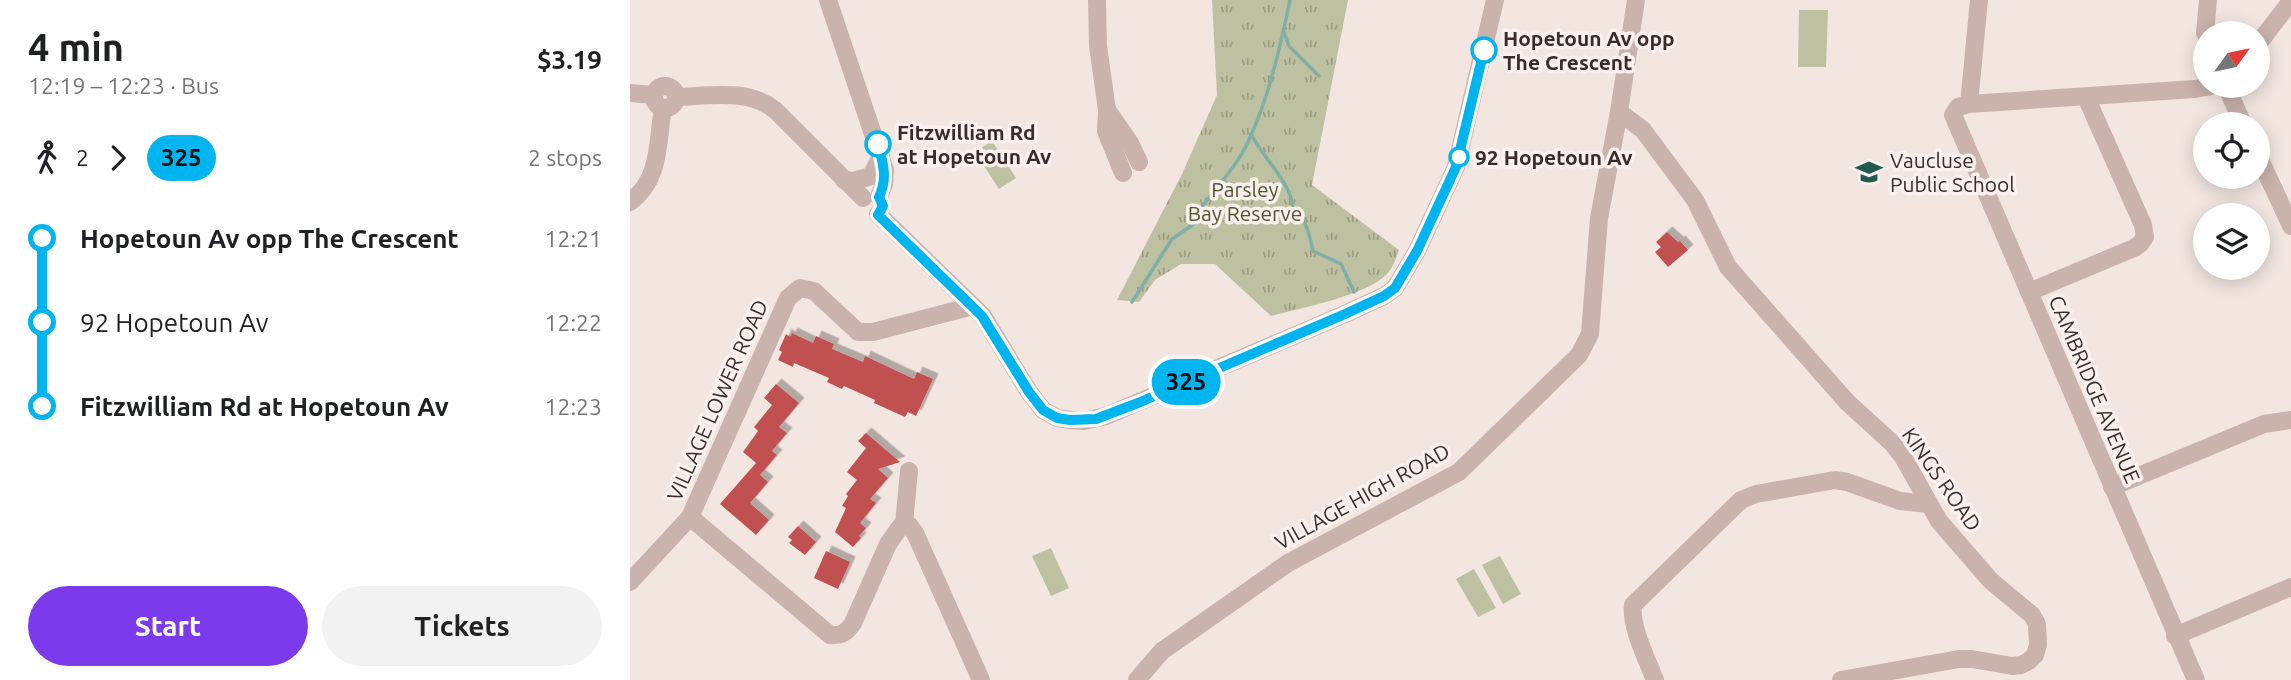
<!DOCTYPE html>
<meta charset="utf-8">
<style>
body{margin:0;font-family:Ubuntu,sans-serif;background:#f2f2f2;color:#202124;height:100vh;display:flex;flex-direction:column;font-size:26px;white-space:nowrap}
*{box-sizing:border-box;margin:0}
p{font-size:23px;color:#757577}
.icon{flex:none;width:38px;height:38px;fill:none;stroke:currentColor;stroke-width:2;stroke-linecap:round;stroke-linejoin:round}
.map{position:relative;flex:1;overflow:hidden}
.details{display:flex;flex-direction:column;background:#fff;width:630px}
.details>*{flex:none}
.badge{padding:0 14px;border-radius:23px;font-size:24px;line-height:46px}
.needle{width:46px;rotate:57deg}
.fabs{position:absolute;left:1563px;top:21px;display:grid;gap:14px}
.fabs a{display:grid;place-items:center;width:77px;height:77px;border-radius:50%;background:#fff;box-shadow:0 4px 18px #0003;font-size:35px}
.map>.badge{position:absolute;translate:-50% -50%;box-shadow:0 0 0 4px #fff}
.legs{display:flex;align-items:center;gap:10px;height:77px;padding:0 28px;font-size:23px}
.legs p{margin-inline-start:auto}
.summary{display:flex;align-items:center;justify-content:space-between;height:119px;padding:0 28px}
h1{font-size:38px;font-weight:600;line-height:52px}
.action{display:flex;gap:14px;margin-top:auto;padding:14px 28px}
.action a{flex:1;height:80px;border-radius:42px;background:#7c3aed;color:#fff;font-size:28px;font-weight:600;line-height:80px;text-align:center}
.action a+a{background:#f2f2f2;color:#202124}
ul{padding:0 28px;list-style:none}
li{display:flex;align-items:center;gap:24px;height:84px;font-size:26px}
li i{display:grid;place-items:center;width:10px;height:100%;margin:0 9px;background:currentColor}
li i::after{content:'';width:18px;height:18px;margin:-9px;border:5px solid;border-radius:50%;background:#fff}
li p{margin-inline-start:auto}
li:first-child i{background:linear-gradient(#0000 50%,currentColor 0)}
li:last-child i{background:linear-gradient(currentColor 50%,#0000 0)}
main{display:flex;flex:1;min-height:0}
.map>svg:first-child{display:block}
</style>
<main>
<section class="details">
<div class="summary"><div><h1>4 min</h1><p>12:19 – 12:23 · Bus</p></div><b>$3.19</b></div>
<div class="legs"><svg class="icon" aria-label="walk" viewBox="0 0 24 24"><circle cx="13" cy="4" r="2"/><path d="M13 8l-2 6 4 7M11 14l-3 7M7 12l3-4h3l4 4"/></svg>2<svg class="icon" aria-label="forward" viewBox="0 0 24 24"><path d="M9 5l7 7-7 7"/></svg><b class="badge" style="background:#00b5ef;color:#111">325</b><p>2 stops</p></div>
<ul>
<li><i style="color:#00b5ef"></i><b>Hopetoun Av opp The Crescent</b><p>12:21</p></li>
<li><i style="color:#00b5ef"></i><span>92 Hopetoun Av</span><p>12:22</p></li>
<li><i style="color:#00b5ef"></i><b>Fitzwilliam Rd at Hopetoun Av</b><p>12:23</p></li>
</ul>
<div class="action"><a>Start</a><a>Tickets</a></div>
</section>
<div class="map">
<svg width="1661" height="680" viewBox="0 0 1661 680">
<defs>
<pattern id="park-tufts" width="24" height="20" patternUnits="userSpaceOnUse" patternTransform="scale(1.75)"><rect width="24" height="20" fill="#bec1a1"/><path d="M3 7l-1-3M5 7V3M7 7l1-3M15 17l-1-3M17 17v-4M19 17l1-3" fill="none" stroke="#9b9d83"/></pattern>
<filter id="shadow"><feDropShadow dx="5.5" dy="-5.5" stdDeviation="0" flood-color="#0004"/></filter>
</defs>
<rect width="100%" height="100%" fill="#f3e6e1"/>
<g fill="#bec1a1">
<polygon points="1169,10 1198,10 1196,67 1168,67"/>
<polygon points="362,141 386,178 369,189 345,152"/>
<polygon points="421,548 439,588 421,596 402,556"/>
<polygon points="870,556 891,594 873,604 852,565"/>
<polygon points="844,569 866,608 848,617 826,579"/>
</g>
<path fill="url(#park-tufts)" d="M582 0H718L682 185 769 250C766 259 763 268 756 275 734 296 671 308 641 316L585 264H551L525 280 509 302 487 300 552 174 587 95Z"/>
<g fill="none" stroke-linecap="round" stroke-linejoin="round">
<g stroke="#81afa5" stroke-width="3.5">
<polyline points="654,32 659,46 689,76"/>
<path d="M621 134C632 157 662 183 663 209 676 217 680 237 683 251L711 264 724 292"/>
<path d="M502 302 542 239 568 221 570 209C586 188 607 166 618 142 639 97 650 48 660 0"/>
</g>
</g>
<g fill="#c15151" filter="url(#shadow)">
<polygon points="1037,232 1048,242 1050,241 1058,250 1038,267 1025,252 1031,247 1026,242"/>
<polygon points="162,333 183,343 186,336 204,344 202,349 233,362 235,356 284,379 287,372 303,379 286,416 278,412 275,417 244,403 245,400 214,386 212,389 197,382 199,378 164,363 163,367 148,360 152,352 149,350 156,334 160,337"/>
<polygon points="146,384 169,403 149,427 157,433 142,451 147,455 130,475 138,482 120,503 139,520 126,535 90,504 126,463 113,452 128,431 124,427 142,405 134,398"/>
<polygon points="236,433 270,462 248,469 258,478 240,499 246,503 230,523 236,528 229,536 231,538 223,547 205,532 216,508 212,506 218,496 216,494 227,480 217,472 236,448 228,441"/>
<polygon points="168,526 186,542 175,555 159,543 162,540 158,537"/>
<polygon points="196,551 220,562 208,589 184,578"/>
</g>
<g fill="none" stroke-linecap="round" stroke-linejoin="round">
<g stroke="#cbb3ad" stroke-width="18">
<polyline points="198,0 255,170 254,184 249,197"/>
<polyline points="467,0 468,46 477,110 476,131 493,173"/>
<polyline points="1575,33 1578,0"/>
<polyline points="1628,44 1661,1"/>
<circle cx="35" cy="97" r="11"/>
<polyline points="1596,86 1613,124"/>
<polyline points="0,93 24,95"/>
<path d="M46 97C79 96 118 88 145 110L233 198"/>
<polyline points="1339,104 1349,0"/>
<polyline points="477,110 500,143 509,162"/>
<polyline points="989,112 1013,130 1065,200 1098,267 1217,402 1262,443 1273,457 1309,521 1361,581 1402,615 1407,624 1408,645 1405,655 1399,661 1391,665 1382,666 1342,659 1329,659 1211,680"/>
<polyline points="1628,155 1661,226"/>
<polyline points="214,180 224,181 241,176 251,156"/>
<path d="M0 202C31 179 27 143 33 108"/>
<polyline points="248,214 353,316 399,392 413,410 427,418 440,420 454,421 476,416 715,314 754,296 765,288 787,251 826,167 865,0"/>
<polyline points="1399,292 1504,248 1510,244 1515,237 1513,225 1456,97"/>
<polyline points="1482,487 1634,424 1661,420"/>
<path d="M60 517 200 635C212 636 217 632 223 623L258 544 270 527 279 525 285 533 351 680"/>
<polyline points="274,524 279,471"/>
<polyline points="0,582 60,517 158,298 170,288 184,291 228,332 243,332 343,306"/>
<polyline points="1545,636 1661,587"/>
<polyline points="507,680 532,651 658,563 829,472 949,355 960,334 969,218 989,112 1006,0"/>
<path d="M1025 680C1017 659 1000 626 1003 605L1111 500 1126 494 1205 480 1217 482 1270 501 1298 504"/>
<polyline points="1566,680 1323,115 1328,107 1339,104 1565,89 1581,86"/>
</g>
</g>
<g fill="none" stroke-linecap="round" stroke-linejoin="round">
<g stroke="#fff" stroke-width="16">
<path id="line-1" d="M248 144C253 163 258 178 249 197L253 206 248 215 352 316 399 392 413 410 427 418 440 420 466 419 508 403 715 314 754 296 765 288 787 251 826 167 854 50"/>
</g>
<use href="#line-1" stroke="#00b5ef" stroke-width="10"/>
</g>
<defs>
<g id="school-bare" transform="scale(2.1)"><path d="M0-5L7-2L0 1L-7-2ZM-4 1L0 2.5L4 1V4Q0 6-4 4Z" fill="#225a50" stroke="#faf1ee" stroke-width="2.5" paint-order="stroke"/></g>
</defs>
<g fill-rule="evenodd">
<use href="#school-bare" x="1239" y="172"/>
</g>
<g fill="#fff" stroke="#00b5ef" stroke-width="3.5">
<circle cx="854" cy="50" r="12"/>
<circle cx="248" cy="144" r="12"/>
<circle cx="829" cy="157" r="9"/>
</g>
<g text-anchor="middle" dominant-baseline="central" stroke-width="7" stroke-linejoin="round" paint-order="stroke">
<g font-size="21" font-weight="bold" fill="#392c2b" stroke="#faf1ee" text-anchor="start">
<text x="873" y="38">Hopetoun Av opp<tspan x="873" dy="24">The Crescent</tspan></text>
<text x="267" y="132">Fitzwilliam Rd<tspan x="267" dy="24">at Hopetoun Av</tspan></text>
<text x="845" y="157">92 Hopetoun Av</text>
</g>
<g font-size="21" fill="#392c2b" stroke="#faf1ee" text-anchor="start">
<text x="1260" y="160">Vaucluse<tspan x="1260" dy="24">Public School</tspan></text>
</g>
<g font-size="21" fill="#525730" stroke="#faf1ee">
<text x="615" y="189">Parsley<tspan x="615" dy="24">Bay Reserve</tspan></text>
</g>
<g font-size="21" fill="#392c2b" stroke="#faf1ee">
<text transform="translate(1465 389) rotate(67)">CAMBRIDGE AVENUE</text>
<text transform="translate(87 400) rotate(-66)">VILLAGE LOWER ROAD</text>
<text transform="translate(1312 479) rotate(55)">KINGS ROAD</text>
<text transform="translate(732 496) rotate(-29)">VILLAGE HIGH ROAD</text>
</g>
</g>
</svg>
<div class="fabs">
<a><svg class="needle" viewBox="-14 -14 28 28"><path d="M0-13l5 13h-10z" fill="#e53935"/><path d="M0 13l5-13h-10z" fill="#757577"/></svg></a>
<a><svg class="icon" aria-label="locate" viewBox="0 0 24 24"><circle cx="12" cy="12" r="6"/><path d="M12 2v4M12 18v4M2 12h4M18 12h4"/></svg></a>
<a><svg class="icon" aria-label="layers" viewBox="0 0 24 24"><path d="M12 4l9 5-9 5-9-5zM3 14l9 5 9-5"/></svg></a>
</div>
<b class="badge" style="left:556px;top:382px;background:#00b5ef;color:#111">325</b>
</div>
</main>
